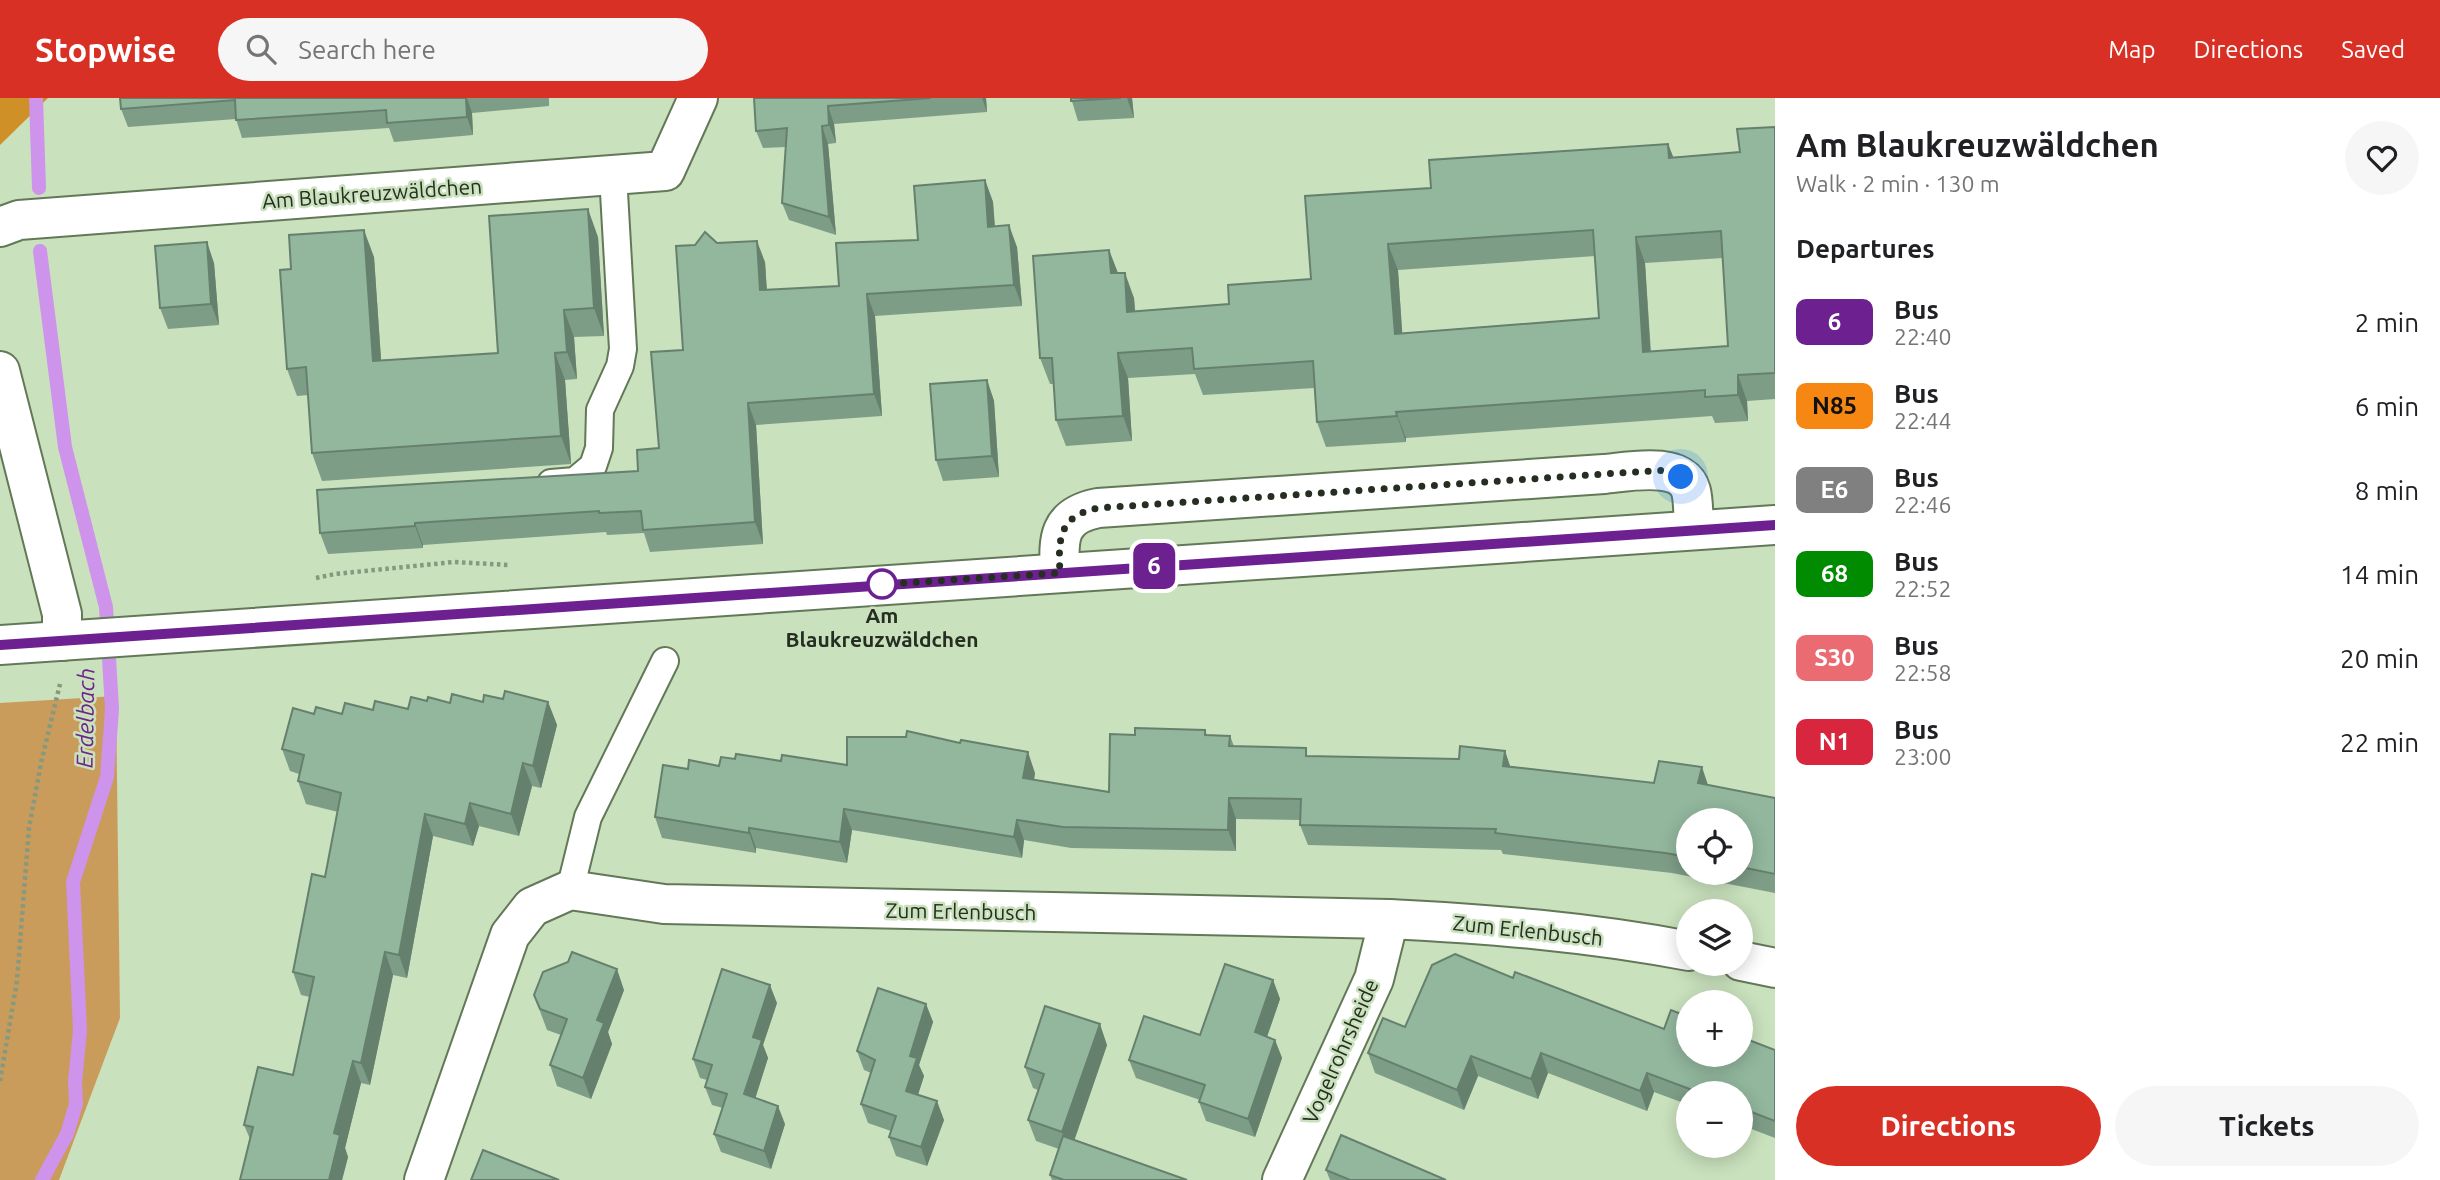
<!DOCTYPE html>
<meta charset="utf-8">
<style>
body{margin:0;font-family:Ubuntu,sans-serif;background:#f6f6f6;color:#202124;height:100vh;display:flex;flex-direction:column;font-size:26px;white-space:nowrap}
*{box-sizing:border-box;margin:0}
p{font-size:23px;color:#757577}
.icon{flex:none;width:38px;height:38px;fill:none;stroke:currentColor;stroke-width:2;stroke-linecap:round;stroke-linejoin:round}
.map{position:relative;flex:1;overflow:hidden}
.drawer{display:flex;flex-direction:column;background:#fff;width:665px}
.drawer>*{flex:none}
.badge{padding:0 14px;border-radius:10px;font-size:24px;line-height:46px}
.buttons{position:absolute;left:1676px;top:710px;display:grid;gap:14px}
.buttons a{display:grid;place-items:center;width:77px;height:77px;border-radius:50%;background:#fff;box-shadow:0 4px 18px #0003;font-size:35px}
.you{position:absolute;width:35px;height:35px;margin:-18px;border:5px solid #fff;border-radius:50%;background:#1a73e8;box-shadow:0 0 0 10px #1a73e833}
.map>.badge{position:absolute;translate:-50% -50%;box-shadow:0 0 0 4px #fff}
h2{padding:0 21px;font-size:26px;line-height:63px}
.round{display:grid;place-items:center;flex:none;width:74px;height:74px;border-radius:37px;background:#f6f6f6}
.summary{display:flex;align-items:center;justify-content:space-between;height:119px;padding:0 21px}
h1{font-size:33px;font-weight:600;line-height:52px}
.button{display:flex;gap:14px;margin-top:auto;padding:14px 21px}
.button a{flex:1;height:80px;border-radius:42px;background:#d93025;color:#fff;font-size:28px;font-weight:600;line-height:80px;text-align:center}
.button a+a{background:#f6f6f6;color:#202124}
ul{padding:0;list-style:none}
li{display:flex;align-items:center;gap:21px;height:84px;padding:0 21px}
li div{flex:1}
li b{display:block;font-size:26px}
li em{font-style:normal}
li .badge{min-width:77px;font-weight:700;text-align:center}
header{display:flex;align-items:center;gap:42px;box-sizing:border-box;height:98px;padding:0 35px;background:#d93025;color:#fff}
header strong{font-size:33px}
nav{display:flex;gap:38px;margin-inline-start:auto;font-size:24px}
.search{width:490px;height:63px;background:#f6f6f6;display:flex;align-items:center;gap:18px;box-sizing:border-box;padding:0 24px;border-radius:38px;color:#757577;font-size:26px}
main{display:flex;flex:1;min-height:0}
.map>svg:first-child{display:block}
</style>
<header>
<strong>Stopwise</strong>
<div class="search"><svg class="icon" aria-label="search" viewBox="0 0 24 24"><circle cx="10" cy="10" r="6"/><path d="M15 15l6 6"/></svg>Search here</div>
<nav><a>Map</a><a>Directions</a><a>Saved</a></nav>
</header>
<main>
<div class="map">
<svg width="1775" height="1082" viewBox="0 0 1775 1082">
<rect width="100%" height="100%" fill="#c9e1bd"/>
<polygon fill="#ca9c5b" points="116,598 120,920 59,1082 0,1082 0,605"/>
<polygon fill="#cf9027" points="0,0 48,0 0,47"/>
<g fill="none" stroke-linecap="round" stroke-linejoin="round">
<g stroke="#ce93ea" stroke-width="14">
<polyline points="36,0 39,90"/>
<polyline points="40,153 65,349 106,509 112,611 107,679 73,784 80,932 75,984 76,1006 67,1036 42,1082"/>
</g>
<g stroke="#637858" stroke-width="30">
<g id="service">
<polyline points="551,385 575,383 593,368 599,350 600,312 620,268 623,251 613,77"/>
<polyline points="570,792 588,719 665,563"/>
</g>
</g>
<g stroke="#637858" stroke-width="42">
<g id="minor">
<polyline points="0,129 19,122 665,73 698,0"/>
<polyline points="0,273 62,516 62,543"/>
<path d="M1060 475C1058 440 1058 418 1098 410L1604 376C1627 374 1683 362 1691 393 1694 405 1693 420 1694 432"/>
<polyline points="1741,863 1775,870"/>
<path d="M424 1082 510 837 532 809 570 792 664 806 1389 821C1490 826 1590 834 1689 853"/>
<polyline points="1282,1082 1374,881 1389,821"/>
</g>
</g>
<g stroke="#637858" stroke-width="42">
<polyline id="secondary" points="0,547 1775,427"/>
</g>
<g stroke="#86987d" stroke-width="4.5" stroke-dasharray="3.5 3.5" stroke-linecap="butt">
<polyline points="316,480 335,476 454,464 509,467"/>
<polyline points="0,983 17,883 29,730 41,665 60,586"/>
</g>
<use href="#service" stroke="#fff" stroke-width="26"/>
<use href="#minor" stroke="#fff" stroke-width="38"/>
<use href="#secondary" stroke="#fff" stroke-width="38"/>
</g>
<g fill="#7e9d87" fill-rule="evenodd">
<polygon points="120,0 549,0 549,8 472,15 473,37 394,44 389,30 242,40 236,21 128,29 121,11"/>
<polygon points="754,0 986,0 987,14 834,26 836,45 828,46 836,137 789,122 782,105 786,49 763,50 756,33"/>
<polygon points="1071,0 1132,0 1134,20 1078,23"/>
<path d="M1775 29V301L1747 303 1748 323 1715 325 1712 318 1406 340V344L1326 349 1317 324 1314 290 1203 297 1195 276 1128 280 1132 343 1066 348 1056 322 1054 286H1050L1040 260 1109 152 1118 175 1134 200 1135 213 1229 206 1311 181 1431 90 1668 46 1673 59 1740 54ZM1595 158 1599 220 1402 235 1398 172ZM1723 160 1728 248 1651 254 1645 165Z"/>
<polygon points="985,82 993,104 995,128 1017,149 1022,208 875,218 882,318 756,327 763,446 650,454 644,435 607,437 606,434 423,447 423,450 328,456 320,435 638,373 659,350 683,252 717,145 765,164 767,192 839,188 918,142"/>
<polygon points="598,139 604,238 574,239 577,281 565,282 571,366 322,383 312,355 308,297 297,298 287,271 291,171 374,159 381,262 498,255"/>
<polygon points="214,165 219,227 168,231 160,210"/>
<polygon points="987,282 994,303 999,379 943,383 936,362"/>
<polygon points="503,601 548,604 557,627 541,690 532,688 519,738 479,728 473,748 433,738 407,880 393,877 370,987 361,985 345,1050 348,1059 342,1082 240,1082 250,1041 244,1027 293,977 310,899 301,897 293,874 325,779 338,714 306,706 298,683 299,676 290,673 282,651 314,616 342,616 373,612 408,611 427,603 450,605 483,604"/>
<path d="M1205 632 1207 637 1230 638 1234 648 1309 658 1459 661 1505 653 1510 668 1654 685 1708 687 1775 700V795L1672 775 1503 756 1501 752 1308 747 1300 727 1301 722 1236 721V753L1071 750 1024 742 1022 760 852 732 847 765 756 750V755L662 740 655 719 688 671 719 668 735 661 1035 675 1034 682 1109 694 1135 637ZM1689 723H1741V775H1689Z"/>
<polygon points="1513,880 1664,931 1775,952 1775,1040 1741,1027 1741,996 1689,996 1689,1007 1654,994 1647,1013 1548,975 1538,1001 1478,978 1464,1012 1375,975 1368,955 1405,929"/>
<polygon points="1273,882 1280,901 1267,939 1275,942 1282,960 1255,1039 1206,1023 1199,1004 1200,1002 1136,980 1129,962 1200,937"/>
<polygon points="624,892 608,934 612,946 591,1001 557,988 550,967 561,937 547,932 534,897"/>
<polygon points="777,905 763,947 768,960 755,1000 785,1026 771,1071 721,1054 714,1036 723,1010 712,1007 705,989 707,982 700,980 693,961"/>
<polygon points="926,906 933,924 919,967 924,978 918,997 944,1022 927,1068 896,1058 889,1039 891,1033 868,1025 861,1006 871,975 864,972 857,953"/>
<polygon points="1107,947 1074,1042 1187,1082 1052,1082 1050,1077 1059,1051 1036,1043 1028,1022 1038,992 1033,990 1025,969"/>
<polygon points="1326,1072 1446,1082 1330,1082"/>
</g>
<g fill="#66806e">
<polygon points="466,0 467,0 472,15 473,37 467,19"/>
<polygon points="982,0 986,0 987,14"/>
<polygon points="1127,0 1132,0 1134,20"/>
<polygon points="828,8 834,26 836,45 829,27"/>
<polygon points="822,28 828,46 836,137 829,119"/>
<polygon points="1668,46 1678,71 1669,60"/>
<polygon points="985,82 993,104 996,150 988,129"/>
<polygon points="588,111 598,139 604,238 594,210"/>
<polygon points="1009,127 1017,149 1022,208 1014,187"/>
<polygon points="364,132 374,159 383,290 373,263"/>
<polygon points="1636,139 1645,165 1652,280 1643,254"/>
<polygon points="757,143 765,164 768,214 760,192"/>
<polygon points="207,144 214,165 219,227 211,206"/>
<polygon points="1388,146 1398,172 1404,261 1395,236"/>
<polygon points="1109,152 1119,178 1111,175"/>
<polygon points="1125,175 1134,200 1137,239 1127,214"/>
<polygon points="867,196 875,218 882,318 874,296"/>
<polygon points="564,212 574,239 577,281 567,254"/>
<polygon points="555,255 565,282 571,366 561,338"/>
<polygon points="1118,255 1128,280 1132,343 1123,318"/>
<polygon points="1738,277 1747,303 1748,323 1738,297"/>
<polygon points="987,282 994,303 999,379 992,358"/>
<polygon points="748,305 756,327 763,446 755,424"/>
<polygon points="1396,314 1406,340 1406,344 1397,318"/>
<polygon points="415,425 423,447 423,450 415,428"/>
<polygon points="548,604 557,627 541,690 533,668"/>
<polygon points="1505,653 1512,674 1503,668"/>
<polygon points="1028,654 1035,675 1031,701 1023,680"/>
<polygon points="523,665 532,688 519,738 511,716"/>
<polygon points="1702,669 1709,690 1698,685"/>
<polygon points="1229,700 1236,721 1236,753 1228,732"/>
<polygon points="470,705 479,728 473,748 465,726"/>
<polygon points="844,711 852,732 847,765 840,744"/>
<polygon points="425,716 433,738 407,880 399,857"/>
<polygon points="1017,722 1024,742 1022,760 1014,739"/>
<polygon points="749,730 756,750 756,755 749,735"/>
<polygon points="385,854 393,877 370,987 361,965"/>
<polygon points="617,871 624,892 608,934 612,946 591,1001 583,980 597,922"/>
<polygon points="1273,882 1280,901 1262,953 1255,934"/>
<polygon points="770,887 777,905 763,947 768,960 751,1014 744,996 753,939"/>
<polygon points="926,906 933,924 919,967 924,978 913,1012 906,993 910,958"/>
<polygon points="1100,926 1107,947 1070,1055 1062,1034"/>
<polygon points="1275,942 1282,960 1255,1039 1248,1021"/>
<polygon points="1541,955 1548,975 1538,1001 1531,981"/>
<polygon points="1471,958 1478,978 1464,1012 1457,992"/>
<polygon points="353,963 361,985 345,1050 348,1059 342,1082 329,1082 334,1035"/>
<polygon points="1647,975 1654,994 1647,1013 1640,993"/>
<polygon points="937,1003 944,1022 927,1068 921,1049"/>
<polygon points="778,1008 785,1026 771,1071 764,1053"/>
</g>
<g fill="#92b79d" stroke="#66806e" stroke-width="2" fill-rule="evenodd">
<polygon points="120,0 466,0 467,19 387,25 386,12 236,22 235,2 121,11"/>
<polygon points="754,0 931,0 828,8 829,27 822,28 829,119 782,105 787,30 756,33"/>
<polygon points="1071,0 1121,0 1071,3"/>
<path d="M1775 29V275L1738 277V297L1705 299V292L1396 314 1397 318 1317 324 1313 263 1194 271 1192 250 1118 255 1123 318 1056 322 1052 260H1040L1033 158 1109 152 1111 175H1125L1127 214 1229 206 1228 187 1311 181 1305 98 1431 90 1429 62 1668 46 1669 60 1740 54 1737 31ZM1593 132 1599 220 1395 236 1388 146ZM1721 133 1728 248 1643 254 1636 139Z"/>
<polygon points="985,82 988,129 1009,127 1014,187 867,196 874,296 748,305 755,424 643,432 641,413 599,415 599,413 415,425 415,428 320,435 317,392 638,373 637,352 659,350 651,254 683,252 676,148 695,147 705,134 717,145 757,143 760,192 839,188 836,145 918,142 914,88"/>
<polygon points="588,111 594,210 564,212 567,254 555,255 561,338 312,355 306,269 287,271 280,172 291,171 289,137 364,132 373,263 498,255 489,118"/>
<polygon points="207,144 211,206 160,210 155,148"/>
<polygon points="987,282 992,358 936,362 930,286"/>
<polygon points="505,593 548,604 533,668 523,665 511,716 470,705 465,726 425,716 399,857 385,854 361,965 353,963 334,1035 340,1037 329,1082 240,1082 253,1029 244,1027 258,969 293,977 314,879 293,874 312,776 325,779 341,695 298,683 304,657 282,651 293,610 314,616 316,609 342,616 345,605 373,612 375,603 408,611 411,599 427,603 428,599 450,605 452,596 483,604 484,597 503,601"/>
<polygon points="1135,630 1205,632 1205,637 1230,638 1229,648 1306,650 1306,658 1459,661 1460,648 1505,653 1503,668 1654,685 1659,663 1702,669 1698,685 1775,700 1775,776 1741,769 1741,723 1689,723 1689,759 1665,755 1495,735 1496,731 1300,727 1301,701 1229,700 1228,732 1063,729 1017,722 1014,739 844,711 840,744 749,730 749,735 655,719 663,667 688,671 689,662 719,668 721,659 735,661 736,656 781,663 782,657 847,667 847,639 906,639 907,633 960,645 961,642 1028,654 1023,680 1109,694 1110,636 1135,637"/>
<polygon points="572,854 617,871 597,922 604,925 583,980 550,967 567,921 540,911 534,897 543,874 568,864"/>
<polygon points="1455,856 1513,880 1515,874 1664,931 1671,912 1689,919 1689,957 1741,957 1741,939 1775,952 1775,1023 1741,1010 1741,996 1703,996 1647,975 1640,993 1541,955 1531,981 1471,958 1457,992 1368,955 1383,920 1405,929 1432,867"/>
<polygon points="1225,866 1273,882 1255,934 1275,942 1248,1021 1199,1004 1205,987 1129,962 1144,918 1200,937"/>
<polygon points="722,871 770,887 753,939 762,942 744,996 778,1008 764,1053 714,1036 727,996 705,989 712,967 693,961"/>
<polygon points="878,890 926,906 910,958 917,960 906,993 937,1003 921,1049 889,1039 896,1018 861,1006 875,962 857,953"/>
<polygon points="1045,908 1100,926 1062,1034 1028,1022 1044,976 1025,969"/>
<polygon points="1341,1037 1446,1082 1350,1082 1326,1072"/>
<polygon points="1063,1038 1187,1082 1064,1082 1050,1077"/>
<polygon points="483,1052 559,1082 471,1082"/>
</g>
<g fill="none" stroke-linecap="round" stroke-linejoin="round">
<g stroke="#fff" stroke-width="16">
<polyline id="line" points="0,547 1775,427"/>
</g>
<use href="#line" stroke="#6d2190" stroke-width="10"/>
<path stroke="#252e20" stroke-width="7" stroke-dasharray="0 12.6" d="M882 486 874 487 1060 475C1058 440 1059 418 1098 410L1604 376 1667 372 1681 379"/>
</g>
<circle fill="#fff" stroke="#6d2190" stroke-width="3.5" cx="882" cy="486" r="14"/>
<g text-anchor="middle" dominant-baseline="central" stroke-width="5" stroke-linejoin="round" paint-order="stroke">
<g font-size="21" fill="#252e20" stroke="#c9e1bd">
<text transform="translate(372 95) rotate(-4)">Am Blaukreuzwäldchen</text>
<text transform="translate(961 813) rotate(1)">Zum Erlenbusch</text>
<text transform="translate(1528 832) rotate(6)">Zum Erlenbusch</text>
<text transform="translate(1340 953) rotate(-66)">Vogelrohrsheide</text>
</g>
<g font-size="21" font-weight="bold" fill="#252e20" stroke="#c9e1bd">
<text x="882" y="517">Am<tspan x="882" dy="24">Blaukreuzwäldchen</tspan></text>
</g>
<g font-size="23" font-style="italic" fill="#6f268b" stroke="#c9e1bd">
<text transform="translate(85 620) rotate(-89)">Erdelbach</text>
</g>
</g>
</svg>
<div class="buttons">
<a><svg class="icon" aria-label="locate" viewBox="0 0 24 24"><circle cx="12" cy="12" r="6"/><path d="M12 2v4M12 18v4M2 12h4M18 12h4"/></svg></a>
<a><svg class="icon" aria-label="layers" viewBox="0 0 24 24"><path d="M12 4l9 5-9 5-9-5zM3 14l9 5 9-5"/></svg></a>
<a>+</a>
<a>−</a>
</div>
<div class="you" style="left:1681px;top:379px"></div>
<b class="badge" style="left:1154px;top:468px;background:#6d2190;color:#fff">6</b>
</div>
<section class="drawer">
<div class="summary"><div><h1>Am Blaukreuzwäldchen</h1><p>Walk · 2 min · 130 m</p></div><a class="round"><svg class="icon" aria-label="heart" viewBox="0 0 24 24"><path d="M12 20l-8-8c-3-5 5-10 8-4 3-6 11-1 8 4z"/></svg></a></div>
<h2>Departures</h2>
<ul>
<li><span class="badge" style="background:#6d2190;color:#fff">6</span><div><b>Bus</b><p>22:40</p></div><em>2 min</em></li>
<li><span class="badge" style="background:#f68712;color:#111">N85</span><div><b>Bus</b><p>22:44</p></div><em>6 min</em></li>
<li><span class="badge" style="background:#808080;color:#fff">E6</span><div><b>Bus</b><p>22:46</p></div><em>8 min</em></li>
<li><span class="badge" style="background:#008b00;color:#fff">68</span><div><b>Bus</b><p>22:52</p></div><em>14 min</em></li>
<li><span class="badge" style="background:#ea6c72;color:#fff">S30</span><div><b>Bus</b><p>22:58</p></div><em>20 min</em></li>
<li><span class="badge" style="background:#d7263d;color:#fff">N1</span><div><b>Bus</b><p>23:00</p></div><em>22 min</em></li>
</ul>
<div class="button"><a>Directions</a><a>Tickets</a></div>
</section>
</main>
